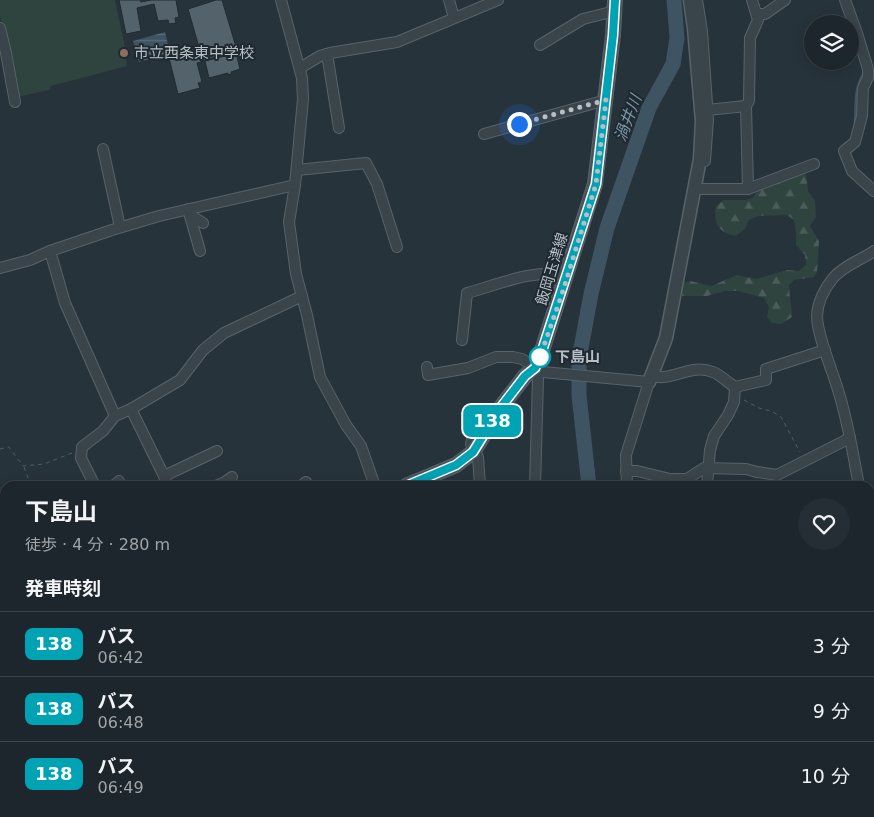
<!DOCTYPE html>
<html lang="ja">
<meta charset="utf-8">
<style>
body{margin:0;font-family:"DejaVu Sans","Noto Sans JP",sans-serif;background:#252e34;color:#f1f3f6;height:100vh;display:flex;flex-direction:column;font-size:19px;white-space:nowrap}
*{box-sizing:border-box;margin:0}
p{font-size:16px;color:#a0a5a9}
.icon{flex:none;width:28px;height:28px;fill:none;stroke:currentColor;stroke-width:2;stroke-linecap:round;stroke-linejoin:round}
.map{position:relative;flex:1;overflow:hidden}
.drawer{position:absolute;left:0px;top:481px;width:875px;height:336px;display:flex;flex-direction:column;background:#1d262c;border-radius:15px 15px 0 0;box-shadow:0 2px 12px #0003,0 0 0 1px #3b4348}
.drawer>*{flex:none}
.badge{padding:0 10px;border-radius:8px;font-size:18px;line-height:32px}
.fabs{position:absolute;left:804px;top:15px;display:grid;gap:10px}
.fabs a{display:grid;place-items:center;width:55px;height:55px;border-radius:50%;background:#1d262c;box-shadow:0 2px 12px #0003,0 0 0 1px #3b4348;font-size:25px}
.you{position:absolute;width:25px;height:25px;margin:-12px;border:4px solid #fff;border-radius:50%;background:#1a73e8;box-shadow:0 0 0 8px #1a73e833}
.map>.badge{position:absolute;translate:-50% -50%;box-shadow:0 0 0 2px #fff}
h2{padding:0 25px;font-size:19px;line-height:45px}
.round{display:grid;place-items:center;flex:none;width:52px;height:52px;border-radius:26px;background:#252e34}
.overview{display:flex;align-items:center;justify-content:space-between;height:85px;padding:0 25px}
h1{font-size:24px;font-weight:700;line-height:38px}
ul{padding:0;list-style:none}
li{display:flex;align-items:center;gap:15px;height:65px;padding:0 25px;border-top:1px solid #3b4348}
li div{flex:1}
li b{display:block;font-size:19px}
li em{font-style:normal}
li .badge{min-width:55px;font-weight:700;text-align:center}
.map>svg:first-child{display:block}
</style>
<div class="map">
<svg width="874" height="817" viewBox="0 0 874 817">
<defs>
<pattern id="forest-firs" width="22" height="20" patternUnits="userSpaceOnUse" patternTransform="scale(1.25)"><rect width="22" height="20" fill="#2f433f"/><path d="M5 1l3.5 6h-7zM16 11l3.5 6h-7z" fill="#4b5c59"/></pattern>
<pattern id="water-rules" width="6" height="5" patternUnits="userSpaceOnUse" patternTransform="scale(1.25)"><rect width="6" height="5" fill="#3e5462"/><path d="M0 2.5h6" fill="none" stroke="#586b77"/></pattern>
</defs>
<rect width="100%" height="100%" fill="#27333b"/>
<polygon fill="#2f433f" points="0,0 115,0 124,42 127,66 51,86 49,90 17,97 0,16"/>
<g fill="url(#forest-firs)">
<path d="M800 173 806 174 808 191 815 201 816 216 810 226 819 241 817 272 814 277 794 280 789 285C789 296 792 306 792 317L781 324 772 323 767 317 769 307 764 298 738 291H724L707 296H682L683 283 691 281 711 286 737 275 756 279 787 270 799 271 806 265 805 255 796 245V232L794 220 787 215 758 216 749 220 745 229 736 236C718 232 713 224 716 206L724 200H745L753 198 757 191Z"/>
<polygon points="874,675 874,784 870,780 870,742 873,739 870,734 870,677"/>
</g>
<polygon fill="url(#water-rules)" points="165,32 170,53 139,62 133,41"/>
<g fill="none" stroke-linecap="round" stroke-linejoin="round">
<path stroke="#3e5462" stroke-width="2.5" d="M855 123C856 104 854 89 864 73"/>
<g stroke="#3e5462" stroke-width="15">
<polyline points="589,486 579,395 579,359 591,294 607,228 649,108 673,64 677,38 674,0"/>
<polyline points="0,601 5,601"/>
<polyline points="144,812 146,817"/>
<polyline points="645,812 646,817"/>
</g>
</g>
<g fill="#54626b" stroke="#212b32">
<polygon points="119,0 140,0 141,2 151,0 176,0 179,17 175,18 176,23 169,24 168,20 158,21 154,4 137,8 141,31 126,34"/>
<polygon points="216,0 222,0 237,50 203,61 188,9"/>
<polygon points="198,51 201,62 197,63 202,82 198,83 200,88 178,94 169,58"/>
<polygon points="236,53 240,69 231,72 231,74 228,75 228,73 209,78 205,61"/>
</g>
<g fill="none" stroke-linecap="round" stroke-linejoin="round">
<g stroke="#586269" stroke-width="12">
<g id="minor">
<polyline points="449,0 454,18"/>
<polyline points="697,0 702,31 708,119 705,161"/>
<polyline points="845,0 857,33 868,69 868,77 863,88 862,116 855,142 844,151 852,171 874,191"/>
<polyline points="757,14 765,14 785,0"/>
<polyline points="0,28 6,53 15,102"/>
<polyline points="540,45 583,19 615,11"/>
<polyline points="327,54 339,128"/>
<polyline points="300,68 320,56 330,53 397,42 498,0"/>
<polyline points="707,110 746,106"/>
<polyline points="484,134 606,100"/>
<polyline points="103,149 120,227"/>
<polyline points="297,170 366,163 377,184 397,247"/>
<polyline points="295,185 289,222 296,274 307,315 320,377 346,425 361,446 375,486"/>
<polyline points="699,189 748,189 814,164"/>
<polyline points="748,189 746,106 749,101 750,38 758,20 752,0"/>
<polyline points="188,209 200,251"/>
<polyline points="190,215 203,223"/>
<polyline points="50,251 65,303 115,416"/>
<polyline points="0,268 30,260 50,251 112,230 159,216 295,185 303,99 302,78 281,0"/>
<path d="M462 340 467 293C500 284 532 269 567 275"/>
<polyline points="427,367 428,375 468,368 496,357 513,357 522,359 543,372 649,382 626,455 627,486"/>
<path d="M652 376C672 382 690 363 713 372 721 375 728 383 735 387L766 380V369L825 350"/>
<polyline points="131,409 180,380 203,350 224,333 302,296"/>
<polyline points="476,421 471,444 478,457 480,486"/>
<polyline points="626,471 637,471 670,479 687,479 704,468 746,469 757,472 777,475 850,438"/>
<polyline points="164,476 217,451"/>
<polyline points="95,486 81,458 82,447 103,431 115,416 131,409 164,476 167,486"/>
<polyline points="113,486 119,481"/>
<polyline points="216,486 225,482 232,477"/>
<polyline points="301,486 306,482"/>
<polyline points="535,486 538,379 535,368"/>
<polyline points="707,486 710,450 714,436 728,415 734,402 735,387"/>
<path d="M859 486C853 454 848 421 838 390 832 369 818 338 817 317 817 303 825 288 833 278 843 266 861 260 874 251"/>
<polyline points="870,537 874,553"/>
<polyline points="870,674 874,672"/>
<polyline points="0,729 5,725"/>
<polyline points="0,796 5,810"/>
<polyline points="733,812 736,817"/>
<polyline points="816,812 820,817"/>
<polyline points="324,817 335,814"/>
<polyline points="588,817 593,814"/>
</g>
</g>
<g stroke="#586269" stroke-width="15">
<polyline id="tertiary" points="649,382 666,338 700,159 702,121 694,28 690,0"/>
</g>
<g stroke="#586269" stroke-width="16">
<g id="secondary">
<polyline points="406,486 456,465 473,452 501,407 525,376 535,368 541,354 595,184 613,35 615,0"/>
<polyline points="0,713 5,709"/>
</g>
</g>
<g stroke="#4e5f5e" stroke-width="1" stroke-dasharray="4 4" stroke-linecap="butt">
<polyline points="744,400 759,408 771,411 781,417 800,452"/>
<polyline points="0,449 9,447 23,466 44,464 72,453"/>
<polyline points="24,467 31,486"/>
<polyline points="118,817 118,812"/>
</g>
<use href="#minor" stroke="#3a444b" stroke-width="10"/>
<use href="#tertiary" stroke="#3a444b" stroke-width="12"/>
<use href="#secondary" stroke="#49545e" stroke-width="14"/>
</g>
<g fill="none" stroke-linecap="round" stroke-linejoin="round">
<g stroke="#fff" stroke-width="11">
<polyline id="line" points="406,486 456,465 473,452 501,407 525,376 535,368 541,354 596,184 613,35 615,0"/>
</g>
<use href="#line" stroke="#00a3b4" stroke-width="8"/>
<polyline stroke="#b6bfc7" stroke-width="5" stroke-dasharray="0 9" points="519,124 606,100 596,184 562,294 540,357"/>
</g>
<circle fill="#8d6e63" stroke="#1f2930" stroke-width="2" cx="124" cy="53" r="5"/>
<circle fill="#fff" stroke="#00a3b4" stroke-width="2.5" cx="540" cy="357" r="10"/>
<g text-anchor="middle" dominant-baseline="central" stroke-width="4" stroke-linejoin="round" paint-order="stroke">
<g font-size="15" fill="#b6bfc7" stroke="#1f2930" text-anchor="start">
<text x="134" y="53">市立西条東中学校</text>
</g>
<g font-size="15" fill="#b6bfc7" stroke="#1f2930">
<text transform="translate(552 269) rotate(-73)">飯岡玉津線</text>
</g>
<g font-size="15" font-weight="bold" fill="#b6bfc7" stroke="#1f2930" text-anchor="start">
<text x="555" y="357">下島山</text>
</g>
<g font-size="16" font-style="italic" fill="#7a95a6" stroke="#1f2930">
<text transform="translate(628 118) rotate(-69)">渦井川</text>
</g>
</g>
</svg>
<div class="fabs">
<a><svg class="icon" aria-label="layers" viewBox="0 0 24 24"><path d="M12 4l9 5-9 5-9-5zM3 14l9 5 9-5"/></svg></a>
</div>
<div class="you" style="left:519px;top:124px"></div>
<b class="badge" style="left:492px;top:421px;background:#00a3b4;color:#fff">138</b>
<section class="drawer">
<div class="overview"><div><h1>下島山</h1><p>徒歩 · 4 分 · 280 m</p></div><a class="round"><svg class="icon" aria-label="heart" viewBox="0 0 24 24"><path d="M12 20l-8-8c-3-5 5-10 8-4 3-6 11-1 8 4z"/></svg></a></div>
<h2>発車時刻</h2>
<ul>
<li><span class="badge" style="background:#00a3b4;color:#fff">138</span><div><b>バス</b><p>06:42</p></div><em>3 分</em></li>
<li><span class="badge" style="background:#00a3b4;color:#fff">138</span><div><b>バス</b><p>06:48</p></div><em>9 分</em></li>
<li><span class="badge" style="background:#00a3b4;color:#fff">138</span><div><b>バス</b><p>06:49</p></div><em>10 分</em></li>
</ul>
</section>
</div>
